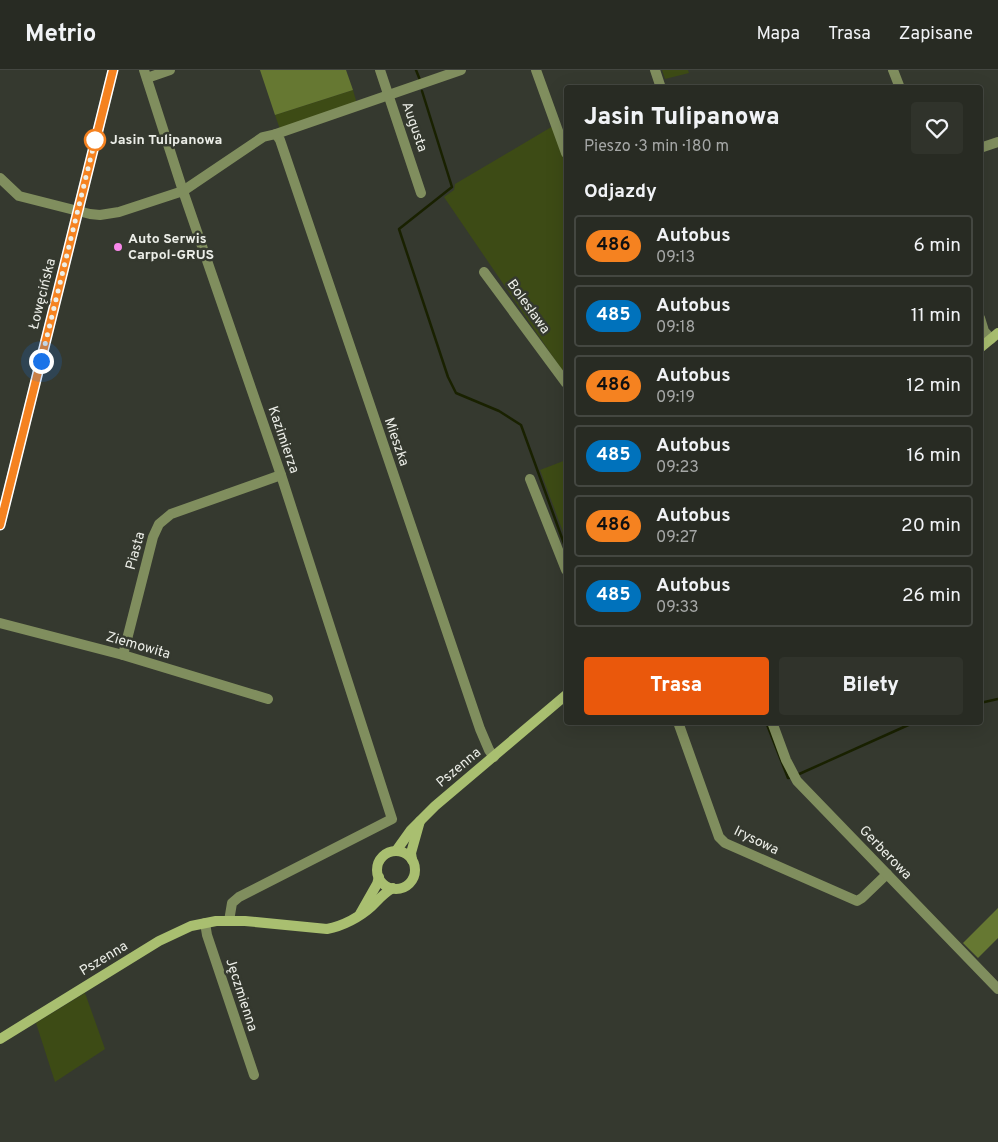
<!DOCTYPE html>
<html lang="pl">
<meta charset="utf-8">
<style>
body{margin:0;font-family:Overpass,sans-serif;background:#30332b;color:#f1f3f6;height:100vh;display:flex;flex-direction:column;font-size:19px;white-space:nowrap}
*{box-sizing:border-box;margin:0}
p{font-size:16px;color:#a5a7a6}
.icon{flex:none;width:28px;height:28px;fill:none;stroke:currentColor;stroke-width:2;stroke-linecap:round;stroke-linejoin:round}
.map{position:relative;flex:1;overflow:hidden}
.details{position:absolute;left:564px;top:15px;width:419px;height:640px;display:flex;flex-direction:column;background:#282b23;border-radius:5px;box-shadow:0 5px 20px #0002,0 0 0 1px #444741}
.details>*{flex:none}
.badge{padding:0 10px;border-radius:16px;font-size:18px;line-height:32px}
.you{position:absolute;width:25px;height:25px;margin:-12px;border:4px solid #fff;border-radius:50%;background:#1a73e8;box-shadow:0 0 0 8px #1a73e833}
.map>.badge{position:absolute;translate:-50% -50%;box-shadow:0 0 0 2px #fff}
h2{padding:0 20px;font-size:19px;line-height:45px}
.round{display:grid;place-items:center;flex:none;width:52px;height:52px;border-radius:5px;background:#30332b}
.head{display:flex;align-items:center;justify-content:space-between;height:85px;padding:0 20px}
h1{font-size:24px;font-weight:800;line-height:38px}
.primary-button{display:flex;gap:10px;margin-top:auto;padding:10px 20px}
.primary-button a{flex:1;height:58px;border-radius:5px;background:#ea580c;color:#fff;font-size:20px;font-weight:800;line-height:58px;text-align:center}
.primary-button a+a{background:#30332b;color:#f1f3f6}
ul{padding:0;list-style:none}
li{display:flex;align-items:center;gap:15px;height:62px;margin:0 10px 8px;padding:0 10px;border:2px solid #444741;border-radius:5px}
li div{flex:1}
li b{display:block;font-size:19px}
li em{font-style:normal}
li .badge{min-width:55px;font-weight:700;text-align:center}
header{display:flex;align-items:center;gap:30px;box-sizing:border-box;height:70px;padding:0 25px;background:#282b23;border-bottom:1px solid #444741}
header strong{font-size:24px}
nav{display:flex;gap:28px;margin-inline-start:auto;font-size:18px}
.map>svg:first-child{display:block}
</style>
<header>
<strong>Metrio</strong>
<nav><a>Mapa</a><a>Trasa</a><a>Zapisane</a></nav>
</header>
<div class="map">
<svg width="998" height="1072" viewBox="0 0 998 1072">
<rect width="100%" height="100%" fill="#35392f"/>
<g fill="#3d4b15">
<polygon points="662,0 688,0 689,3 665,9"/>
<polygon points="353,20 357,34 280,59 275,45"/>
<polygon points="553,56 566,92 566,306 444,127 454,120 455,114"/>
<polygon points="566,390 566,470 540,400"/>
<polygon points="85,923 105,979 55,1012 36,953"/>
</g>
<g fill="#667832">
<polygon points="260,0 346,0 353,20 275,45"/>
<polygon points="998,838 998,868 978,888 963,873"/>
</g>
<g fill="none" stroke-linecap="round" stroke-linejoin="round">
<g stroke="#192100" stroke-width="2.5">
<polyline points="416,0 420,10"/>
<polyline points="422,21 452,117 399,159 448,307 456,323 499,341 521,355 566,479"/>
<polyline points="980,633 998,629"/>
<polyline points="766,652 788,708 789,708"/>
<polyline points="797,705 915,652"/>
</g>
<g stroke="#808e5e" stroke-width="10">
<polyline points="144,0 183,121 281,405 392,749 239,827 232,833 229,851"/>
<polyline points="380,0 421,123"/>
<polyline points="536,0 566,83"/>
<polyline points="655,0 661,18"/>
<polyline points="893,0 900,18"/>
<polyline points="147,8 170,0"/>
<polyline points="276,64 280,70 480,659 489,680 494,687"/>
<polyline points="980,78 998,72"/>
<polyline points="0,108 19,126 90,144 100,145 119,142 183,121 263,67 276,64 461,0"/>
<polyline points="484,202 566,313"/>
<polyline points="980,248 984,261 991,269"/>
<polyline points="530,409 566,500"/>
<polyline points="0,553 123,585 268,629"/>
<polyline points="123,585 153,467 159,454 171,444 281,405"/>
<polyline points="678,652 719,767 725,773 857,831 862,828 887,804"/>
<polyline points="772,652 786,690 797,711 998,919"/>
<polyline points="205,853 207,865 254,1005"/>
</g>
<g stroke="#a9bf70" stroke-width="10">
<polyline points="980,278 998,263"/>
<polyline points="0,455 113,0"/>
<polyline points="396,781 411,760 435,736 566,625"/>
<circle cx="396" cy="800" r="19"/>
<polyline points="412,790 411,783 420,751"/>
<polyline points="360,844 377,814 379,807"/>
<path d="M0 969 159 871 191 856 216 851H245L327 859C343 856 360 847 372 836 379 829 384 823 393 818"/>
</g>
</g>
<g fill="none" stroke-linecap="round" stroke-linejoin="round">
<g stroke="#fff" stroke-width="11">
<polyline id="line" points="0,455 113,0"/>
</g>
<use href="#line" stroke="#f58220" stroke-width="8"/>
<polyline stroke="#eceee8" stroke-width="5" stroke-dasharray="0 9" points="41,291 95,70"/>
</g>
<circle fill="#fff" stroke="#f58220" stroke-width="2.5" cx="95" cy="70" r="10"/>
<circle fill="#f888ea" stroke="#35392f" stroke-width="2" cx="118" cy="177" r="5"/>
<g text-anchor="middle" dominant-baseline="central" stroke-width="5" stroke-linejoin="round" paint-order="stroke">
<g font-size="14" fill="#eceee8" stroke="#35392f">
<text transform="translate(414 57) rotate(71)">Augusta</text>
<text transform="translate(43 224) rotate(-76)">Łowęcińska</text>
<text transform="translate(528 237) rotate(54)">Bolesława</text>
<text transform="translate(283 370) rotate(71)">Kazimierza</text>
<text transform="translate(396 372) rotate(71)">Mieszka</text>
<text transform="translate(136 481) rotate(-75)">Piasta</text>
<text transform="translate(138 576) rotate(16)">Ziemowita</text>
<text transform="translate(459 698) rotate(-40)">Pszenna</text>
<text transform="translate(756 771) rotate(26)">Irysowa</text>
<text transform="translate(885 783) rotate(46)">Gerberowa</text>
<text transform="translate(104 889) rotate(-31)">Pszenna</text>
<text transform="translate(241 925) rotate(72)">Jęczmienna</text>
</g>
<g font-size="14" font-weight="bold" fill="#eceee8" stroke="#35392f" text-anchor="start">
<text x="110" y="70">Jasin Tulipanowa</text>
</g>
<g font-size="14" font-weight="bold" fill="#eceee8" stroke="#35392f" text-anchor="start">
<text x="128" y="169">Auto Serwis<tspan x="128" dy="16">Carpol-GRUS</tspan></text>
</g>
</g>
</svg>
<div class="you" style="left:41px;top:291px"></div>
<section class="details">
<div class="head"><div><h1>Jasin Tulipanowa</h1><p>Pieszo · 3 min · 180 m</p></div><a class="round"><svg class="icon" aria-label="heart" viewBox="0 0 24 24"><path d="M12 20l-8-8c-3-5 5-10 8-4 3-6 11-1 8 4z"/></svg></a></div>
<h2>Odjazdy</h2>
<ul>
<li><span class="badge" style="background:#f58220;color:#111">486</span><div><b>Autobus</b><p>09:13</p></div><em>6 min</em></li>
<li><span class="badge" style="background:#0072bc;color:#fff">485</span><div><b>Autobus</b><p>09:18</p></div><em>11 min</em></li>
<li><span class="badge" style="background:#f58220;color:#111">486</span><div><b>Autobus</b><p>09:19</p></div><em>12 min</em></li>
<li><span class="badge" style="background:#0072bc;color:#fff">485</span><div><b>Autobus</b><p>09:23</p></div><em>16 min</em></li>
<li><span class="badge" style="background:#f58220;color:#111">486</span><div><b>Autobus</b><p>09:27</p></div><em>20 min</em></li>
<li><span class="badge" style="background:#0072bc;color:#fff">485</span><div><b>Autobus</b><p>09:33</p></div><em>26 min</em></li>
</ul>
<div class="primary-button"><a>Trasa</a><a>Bilety</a></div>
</section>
</div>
